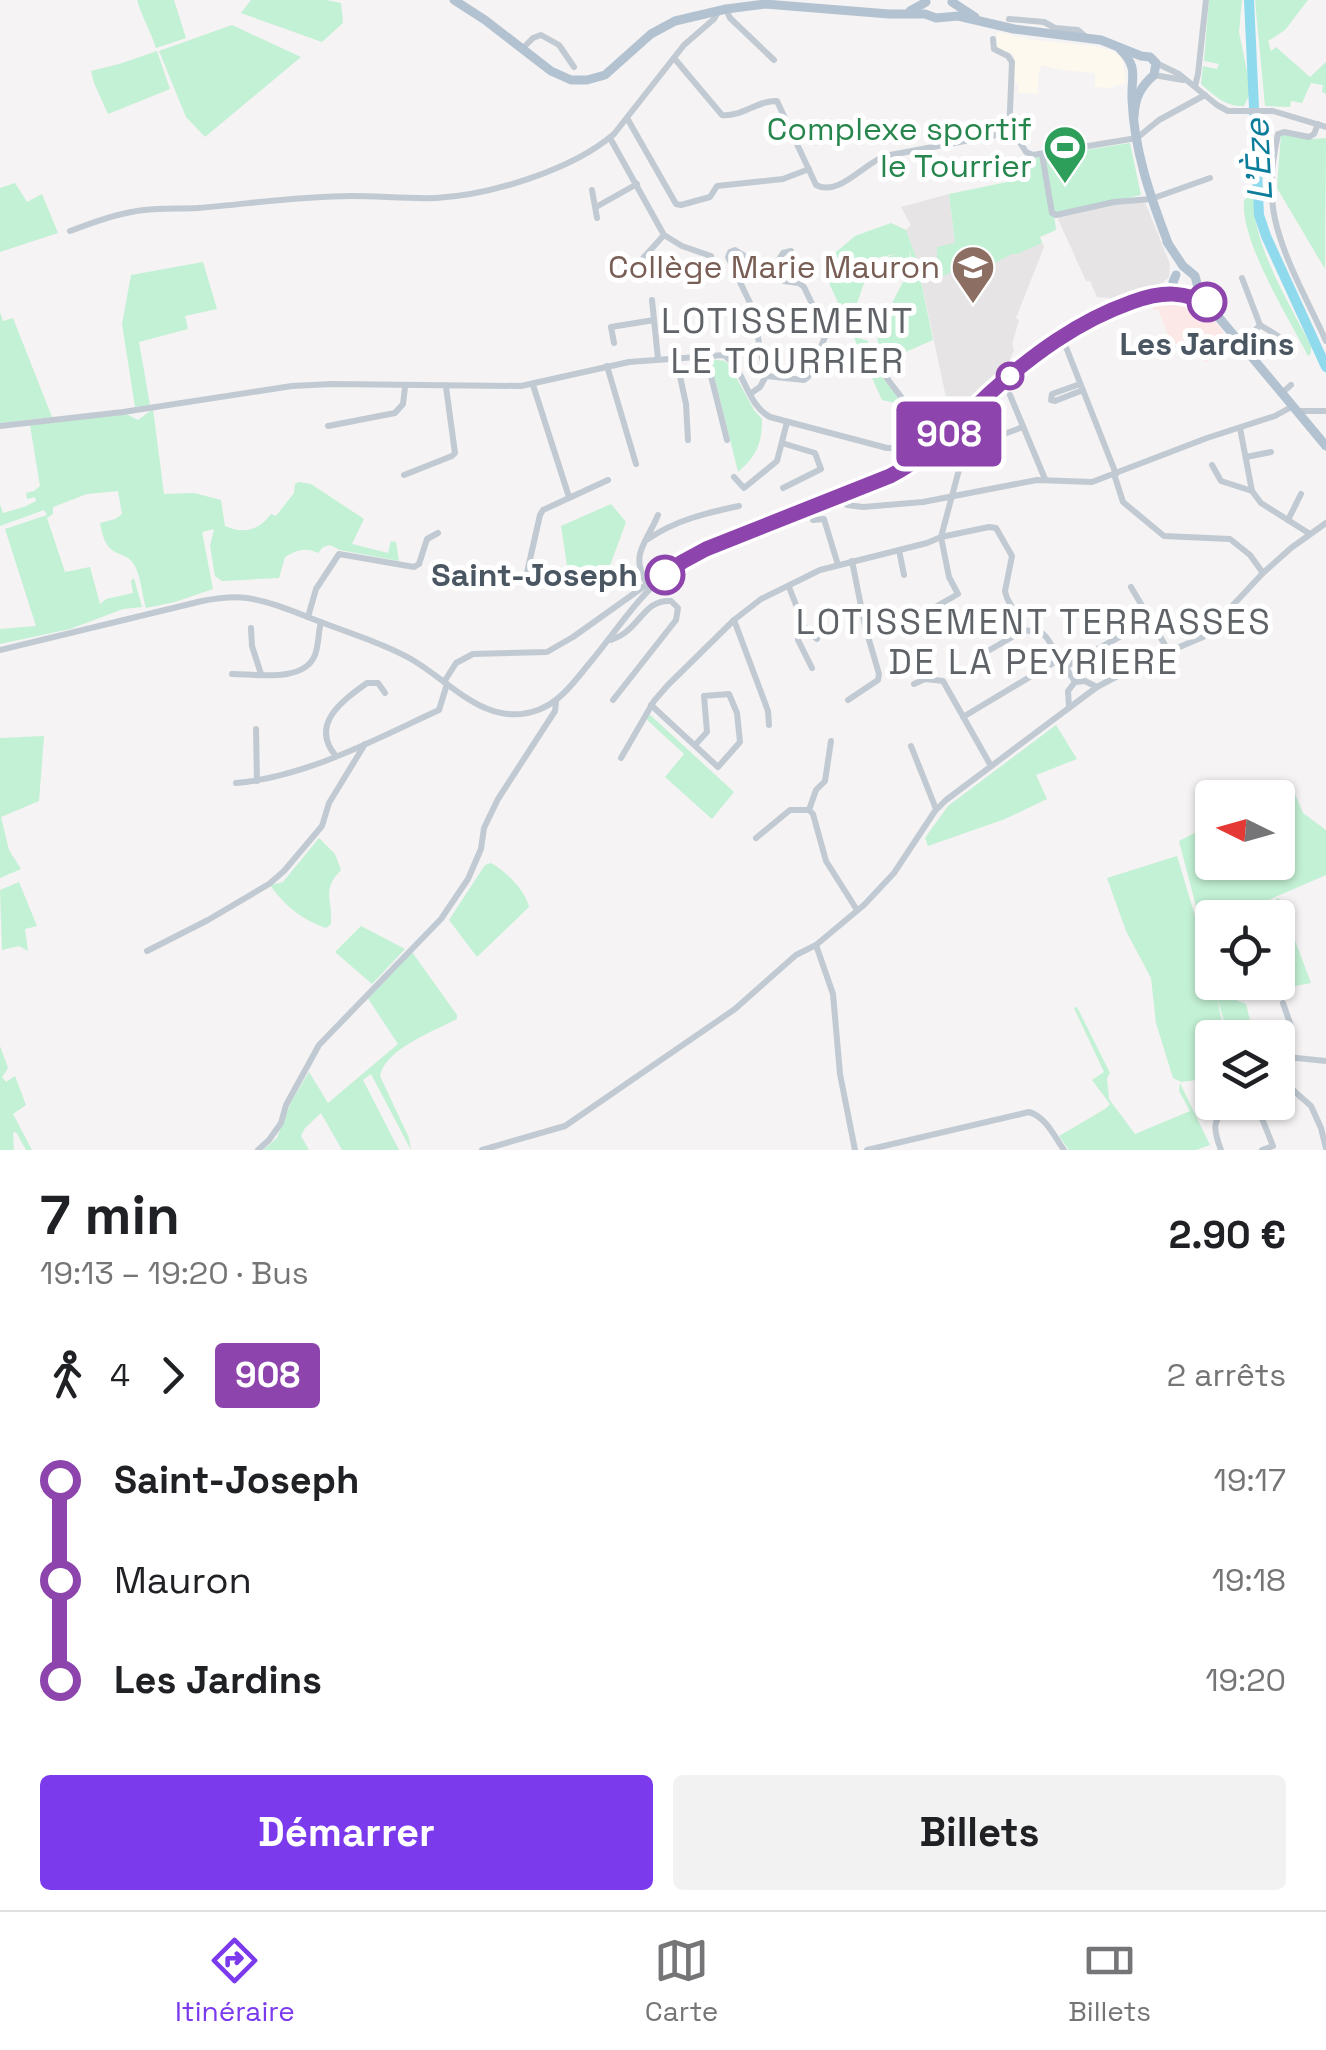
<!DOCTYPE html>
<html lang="fr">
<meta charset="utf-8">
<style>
body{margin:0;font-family:"Space Grotesk",sans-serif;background:#f2f2f2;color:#202124;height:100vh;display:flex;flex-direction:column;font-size:38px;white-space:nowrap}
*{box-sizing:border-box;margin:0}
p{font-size:32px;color:#757577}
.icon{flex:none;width:55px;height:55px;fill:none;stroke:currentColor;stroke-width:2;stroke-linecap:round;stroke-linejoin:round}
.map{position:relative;height:1150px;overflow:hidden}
.drawer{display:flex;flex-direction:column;background:#fff;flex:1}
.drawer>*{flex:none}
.badge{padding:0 20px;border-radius:8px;font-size:35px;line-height:65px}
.needle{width:65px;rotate:275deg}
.tools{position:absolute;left:1195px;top:780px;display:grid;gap:20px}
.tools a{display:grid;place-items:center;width:100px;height:100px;border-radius:10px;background:#fff;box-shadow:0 2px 8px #0004;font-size:50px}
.map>.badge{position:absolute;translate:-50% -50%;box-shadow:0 0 0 5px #fff}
.legs{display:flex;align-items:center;gap:15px;height:110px;padding:0 40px;font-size:32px}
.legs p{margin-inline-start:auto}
.summary{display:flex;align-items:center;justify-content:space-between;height:170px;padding:0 40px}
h1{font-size:55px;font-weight:700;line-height:75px}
.cta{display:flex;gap:20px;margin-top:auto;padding:20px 40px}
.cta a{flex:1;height:115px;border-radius:10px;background:#7c3aed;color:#fff;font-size:40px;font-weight:700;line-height:115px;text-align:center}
.cta a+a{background:#f2f2f2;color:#202124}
ul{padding:0 40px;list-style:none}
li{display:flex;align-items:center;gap:35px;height:100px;font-size:38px}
li i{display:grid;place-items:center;width:15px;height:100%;margin:0 12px;background:currentColor}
li i::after{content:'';width:25px;height:25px;margin:-12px;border:8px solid;border-radius:50%;background:#fff}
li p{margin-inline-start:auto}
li:first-child i{background:linear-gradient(#0000 50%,currentColor 0)}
li:last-child i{background:linear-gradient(currentColor 50%,#0000 0)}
.dock{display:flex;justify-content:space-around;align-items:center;height:140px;border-top:2px solid #e0e0e0;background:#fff;font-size:28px;color:#757577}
.dock a{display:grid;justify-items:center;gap:5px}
.dock .current{color:#7c3aed}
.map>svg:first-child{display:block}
</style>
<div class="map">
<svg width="1326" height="1150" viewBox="0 0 1326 1150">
<rect width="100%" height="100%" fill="#f5f3f3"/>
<polygon fill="#fdf9ef" points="997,32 1032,40 1094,46 1113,51 1122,58 1126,83 1109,88 1095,87 1095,73 1061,70 1042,65 1038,76 1038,94 1018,93 1018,84 1014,80 1014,54 996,49"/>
<g fill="#e6e4e5">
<polygon points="949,194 955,243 1037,230 1044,247 1016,318 1019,320 1012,344 1014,350 1008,364 960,412 956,421 950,416 916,257 906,230 911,225 901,207"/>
<polygon points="1145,202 1170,264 1169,277 1158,287 1117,299 1097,297 1090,281 1086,281 1058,219 1060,215 1113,203"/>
</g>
<polygon fill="#fce8e6" points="1168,298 1200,306 1222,329 1226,341 1214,349 1217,357 1205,362 1198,342 1180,349 1173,340 1170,340 1158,309 1154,310 1150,302"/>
<g fill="#c3f1d5">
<path d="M137 0H174L186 38 156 48C150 30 142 17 137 0Z"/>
<polygon points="251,0 326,0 341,3 343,23 322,42 241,13"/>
<path d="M1209 0H1242L1239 32 1251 91 1244 106C1225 107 1214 95 1201 84L1203 66 1217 69 1219 64 1204 61Z"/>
<polygon points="1255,0 1308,0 1285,30 1268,41 1271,51 1276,47 1310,77 1326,62 1326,94 1322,92 1323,85 1311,83 1302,103 1291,101 1290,107 1265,106"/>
<polygon points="232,25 301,57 205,137 186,117 159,51"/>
<polygon points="157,51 170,89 108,114 94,83 91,71 119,64"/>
<polygon points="1281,134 1311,139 1326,138 1325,269 1277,188"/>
<polygon points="1130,143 1141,195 1054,215 1056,230 1040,237 1042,243 1017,254 1012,254 991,265 985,253 978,249 970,253 967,250 962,250 957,261 959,269 939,278 937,270 937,247 955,243 949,194 1031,177 1028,159"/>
<polygon points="15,183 27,202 42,194 58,233 0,252 0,188"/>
<path d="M1249 196 1254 197C1251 242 1290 305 1311 346V353L1308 356C1289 318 1240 241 1244 200Z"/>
<path d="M891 223 906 230 916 257 933 340 901 354 891 367 889 364 884 366 878 347 877 332 903 282 916 269 909 250 912 266 884 274 879 260 896 254 876 258 879 270 864 283 853 315 860 338 868 341C876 373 885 381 905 405L882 400 821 265 855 236Z"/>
<polygon points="203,262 217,309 185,316 188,329 139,342 150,405 135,407 122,324 131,275"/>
<polygon points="0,312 3,321 13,318 52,417 0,423"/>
<path d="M710 359 725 361 730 366 754 410 762 419C762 443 757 456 738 472Z"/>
<path d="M153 409 164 494 194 493 221 500 225 526C243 534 259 531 271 514L276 516 294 493 295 484 299 482 311 484 364 519 352 544 388 553 391 541 396 542 399 561 340 550 330 545 323 547 318 553C305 547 297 550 285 557L279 578 222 581 215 576 210 546 214 529 202 532 213 589 175 602 146 608C142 595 141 578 135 566 124 546 107 564 100 523L115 519 122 514 118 491 87 494 53 507V514L47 518 65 572 90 567 100 604 106 599 133 593 131 581 134 578 142 607 123 609 70 629 0 644V629L36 626 5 529 47 515 44 510 0 526V504L3 513 24 507 36 501 35 497 27 499 26 493 34 491 40 486 30 425 126 414 138 420Z"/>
<polygon points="611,504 626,522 604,582 602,569 579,567 568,572 561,526"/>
<polygon points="648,713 734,792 712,819 665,777 684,754 645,718"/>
<polygon points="1056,725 1077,759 1036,775 1047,799 1005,819 928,846 925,838 948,806"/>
<polygon points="44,736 39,801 1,817 9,850 21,869 0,878 0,738"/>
<polygon points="1290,782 1303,813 1326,830 1326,875 1229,917 1212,918 1212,925 1202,929 1179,841 1212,824 1212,862 1278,862 1278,798 1261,797"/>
<path d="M319 838 335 854 341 870C321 890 333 899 331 924L326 928C301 919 285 906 270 885L283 882Z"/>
<polygon points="1177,856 1212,973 1212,982 1214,983 1225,1037 1212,1038 1212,1078 1181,1082 1173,1078 1156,1023 1151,978 1126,931 1107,878"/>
<path d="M491 863C507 872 525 890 529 907L477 957 449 920 485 865Z"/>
<polygon points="19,882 37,926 25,929 28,951 19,946 2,950 0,890"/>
<polygon points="1279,898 1311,983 1240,997 1226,988 1222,983 1278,982 1278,918 1235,917"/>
<polygon points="361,926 405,949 372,984 335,952"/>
<path d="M412 952 457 1015V1019C434 1031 385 1049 380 1076L409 1138 411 1150 371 1074 363 1080 399 1150H342L321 1113 305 1128 301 1136 309 1150H263L277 1138 291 1102 309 1072 328 1103 398 1044 367 997Z"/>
<polygon points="1216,983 1231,998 1246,1004 1254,1037 1229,1037 1218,1001"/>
<polygon points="1077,1007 1110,1073 1107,1078 1109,1099 1135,1134 1190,1111 1179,1091 1180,1083 1210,1145 1196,1150 1069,1150 1059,1136 1105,1109 1110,1104 1092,1080 1104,1072 1074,1008"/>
<polygon points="0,1046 8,1068 2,1077 6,1082 15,1076 26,1105 13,1114 32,1150 26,1150 16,1132 13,1133 14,1150 0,1150"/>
</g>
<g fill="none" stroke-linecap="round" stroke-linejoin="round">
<polyline stroke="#90daee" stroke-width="10" points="1249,0 1259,215 1266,236 1326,367"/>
<g stroke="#c1cad2" stroke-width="6">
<polyline points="726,9 730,18 774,60"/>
<polyline points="1009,19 1044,22 1055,28 1078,30 1086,37"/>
<polyline points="993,39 994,49 1008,56 1012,62 1009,134"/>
<polyline points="522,49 533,38 541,35 559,45 574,67"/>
<path d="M674 58 722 115C742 117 758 100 777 101L816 185C839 197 863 164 885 156L1002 134 1016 136 1026 152 1033 155 1137 138 1159 120 1205 95"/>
<polyline points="1156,63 1179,74 1217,105 1228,111 1273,111 1326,127"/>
<polyline points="1154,75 1183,80"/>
<polyline points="1195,86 1198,74 1206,0"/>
<polyline points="627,118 676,204 681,205 710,197 717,186 783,179 809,169"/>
<path d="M1318 124 1314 134 1309 137 1284 132 1278 134C1272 161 1269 192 1275 219 1284 260 1309 303 1326 341"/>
<polyline points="610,138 664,235 682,246 711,256"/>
<polyline points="1042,154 1052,213 1056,215 1114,202 1151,199 1210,178"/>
<polyline points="592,190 597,218"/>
<polyline points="596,207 637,184"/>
<path d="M70 231C95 222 118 213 144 210 162 208 180 209 198 208 249 204 300 196 351 196 379 196 408 199 436 198 491 195 572 170 614 134L684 45 714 19 718 12"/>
<polygon points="735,250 784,281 799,283 804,287 824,329 825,337 808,377 804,380 766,376 751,305 728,257 730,252"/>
<polyline points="627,268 635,267 664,235"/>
<polyline points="771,272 783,253 791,251"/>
<polyline points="1242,278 1260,325 1278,336 1287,352"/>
<polyline points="652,300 658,359"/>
<polyline points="1062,337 1116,474"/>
<polyline points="614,343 611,327 654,320"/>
<polyline points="1242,345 1260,325"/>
<polyline points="706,356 727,440"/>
<polyline points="676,358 686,404 688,440"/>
<path d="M876 360C889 388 916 406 922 439"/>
<polyline points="607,366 636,464"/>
<polyline points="1080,384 1052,394 1051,400 1055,401 1083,390"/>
<polyline points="533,385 569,497"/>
<polyline points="1283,392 1291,385"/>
<polyline points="750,394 760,387 766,376"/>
<polyline points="1010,395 1045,479"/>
<path d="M976 401C1018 358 1068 317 1126 300"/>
<polyline points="1299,411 1326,411"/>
<path d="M0 426 123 412 292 386 332 384 521 386 629 362 724 355C746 371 746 404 770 417L887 448H905L922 439"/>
<polyline points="328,426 395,413 403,404 405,387"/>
<polyline points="1240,428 1252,491 1261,503 1310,534"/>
<polyline points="782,443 815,453 821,469 783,488"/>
<polyline points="1246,457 1271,452"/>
<polyline points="1212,465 1221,481 1252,491"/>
<polyline points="1114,474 1123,502 1164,536 1230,539 1250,555 1263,573"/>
<polyline points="404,475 452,456 455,453 446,387"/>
<polyline points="734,477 744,488 777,461 787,422"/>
<polyline points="841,495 847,505 863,507 923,502 1037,480 1092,482 1207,438 1275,416 1293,406"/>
<polyline points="813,520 824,519 838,565"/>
<polyline points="1288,520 1301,494"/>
<path d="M648 539C676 520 706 513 739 506"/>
<polyline points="899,550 904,575"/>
<polyline points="526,577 540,515 543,510 608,480"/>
<path d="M648 586C629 554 645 546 658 515"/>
<polyline points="789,587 805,628 817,639"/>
<polyline points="1131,587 1165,645"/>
<polyline points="308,617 316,589 339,554 414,567 419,564 427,539 438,533"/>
<polyline points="916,618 958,594 949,577 941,537 989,527 996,528 1012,556 1005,591 1007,598 1024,630 1042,633 1047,638 1075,682"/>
<polyline points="734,620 768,711 769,725"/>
<polyline points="251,628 252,646 261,674"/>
<polyline points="805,628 798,636 798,640 812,668"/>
<path d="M611 640C616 638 624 634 627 631 643 618 648 600 671 601L678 608 676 620 613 700"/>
<path d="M0 650 202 601C217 598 232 596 247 598 274 602 301 615 326 624 355 635 385 644 411 659 451 682 487 729 538 710 560 702 574 682 588 665 615 633 640 593 673 568 683 560 695 555 706 549L889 475C930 456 958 424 990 394 1041 346 1105 300 1176 293"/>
<polyline points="988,651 1024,630"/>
<polyline points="1065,667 1150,620"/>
<path d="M232 674C256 674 304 683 315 655 319 644 318 633 321 622"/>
<polyline points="444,682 456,663 473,654 547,652 573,637 646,585"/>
<polyline points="914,684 925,679 943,681 991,766"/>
<polyline points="848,700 878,680 879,674 865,626 852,561"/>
<polyline points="651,705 718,767 740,742 737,713 729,694 704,696 707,732 695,745"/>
<polyline points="1069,708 1068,691 1075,682 1085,681 1097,687"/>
<polyline points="963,717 1060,659"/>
<polyline points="256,729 257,781"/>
<polyline points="911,746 936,809"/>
<path d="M335 755C310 724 342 701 367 683H378L385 693"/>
<polyline points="621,758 654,701 668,685 734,620 761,599 820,570 927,543 941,537 960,466 982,442 1023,427"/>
<path d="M236 783C306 777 376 739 439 710L447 684"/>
<polyline points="809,810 816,790 825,781 831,741"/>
<polyline points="756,838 790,810 809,810 813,814 826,861 857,910"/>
<polyline points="816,945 833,994 840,1074 855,1150"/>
<polyline points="147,951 208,920 269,884 284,871 322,826 329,803 365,744"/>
<polyline points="1283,1003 1291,1026 1285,1083 1311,1106 1321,1128 1326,1148"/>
<polyline points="1287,1057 1326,1061"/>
<polyline points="1246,1102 1259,1111 1273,1146 1262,1150"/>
<polyline points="1198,1103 1206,1095 1212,1100"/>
<polyline points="258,1150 269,1140 281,1123 286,1105 319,1045 441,919 468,879 481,849 484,828 498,799 555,711 556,702"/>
<polyline points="482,1150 565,1126 735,1009 796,955 816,945 864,905 894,873 935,811 946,800 1097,687 1142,663 1203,637 1263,573 1291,548 1326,523"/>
<path d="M867 1150 1029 1112C1046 1117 1054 1136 1064 1150"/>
<path d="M1221 1150C1212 1126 1213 1123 1228 1102"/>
</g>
<g stroke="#b3c2d1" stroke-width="9">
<path d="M454 0 485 20 551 71 571 80H587L605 75 651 34 675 21 726 9 765 4 889 14H925L936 18 958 16 1014 29 1101 40 1141 56 1150 57 1156 63 1154 75C1140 87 1135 98 1134 117"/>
<polyline points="952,2 975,17"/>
<polyline points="910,11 926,2"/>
<path d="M1120 49C1139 68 1131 76 1132 99 1134 150 1150 196 1168 243"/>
<polyline points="1167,242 1183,266 1195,276 1199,291 1211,308 1326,446"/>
<polyline points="1176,275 1173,282 1176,293 1205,303"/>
</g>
</g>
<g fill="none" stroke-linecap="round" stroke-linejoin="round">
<g stroke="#fff" stroke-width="22">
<path id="line-1" d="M665 575 682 562 706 549 890 476C930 456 958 423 990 393 1032 355 1078 321 1132 302 1160 292 1186 289 1211 308L1207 302"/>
</g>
<use href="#line-1" stroke="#8e44ad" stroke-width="15"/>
</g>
<defs>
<g id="stadium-pin" transform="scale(2.25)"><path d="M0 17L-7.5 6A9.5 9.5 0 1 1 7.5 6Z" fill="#2e9e5b" stroke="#fff"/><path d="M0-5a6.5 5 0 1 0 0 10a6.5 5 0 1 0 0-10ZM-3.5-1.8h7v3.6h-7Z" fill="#fff"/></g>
<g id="school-pin" transform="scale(2.25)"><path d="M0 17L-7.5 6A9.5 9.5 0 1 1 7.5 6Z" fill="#8d6e63" stroke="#fff"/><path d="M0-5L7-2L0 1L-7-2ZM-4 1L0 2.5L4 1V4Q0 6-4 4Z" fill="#fff"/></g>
</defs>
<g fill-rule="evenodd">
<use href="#stadium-pin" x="1065" y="147"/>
<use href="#school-pin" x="973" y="267"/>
</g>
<g fill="#fff" stroke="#8e44ad" stroke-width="5">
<circle cx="1207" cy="302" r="18"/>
<circle cx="1010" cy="376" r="12"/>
<circle cx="665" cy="575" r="18"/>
</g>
<g text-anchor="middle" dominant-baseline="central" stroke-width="10" stroke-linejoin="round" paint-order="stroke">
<g font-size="32" fill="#27864d" stroke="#fff" text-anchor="end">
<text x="1032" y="129">Complexe sportif<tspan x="1032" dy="37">le Tourrier</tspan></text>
</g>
<g font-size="32" fill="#785e54" stroke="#fff" text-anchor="end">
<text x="940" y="267">Collège Marie Mauron</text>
</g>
<g font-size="32" font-weight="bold" fill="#4a5661" stroke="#fff">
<text x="1207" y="344">Les Jardins</text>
<text x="638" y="575" text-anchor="end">Saint-Joseph</text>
</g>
<g font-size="35" font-style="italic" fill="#0c7c9b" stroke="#fff">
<text transform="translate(1258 160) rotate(-93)">L'Èze</text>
</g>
<g font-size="35" letter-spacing="2.5" fill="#5f6368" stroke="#fff">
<text x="788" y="321">LOTISSEMENT<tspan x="788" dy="40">LE TOURRIER</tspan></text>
<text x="1034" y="622">LOTISSEMENT TERRASSES<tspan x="1034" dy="40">DE LA PEYRIERE</tspan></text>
</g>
</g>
</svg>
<div class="tools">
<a><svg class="needle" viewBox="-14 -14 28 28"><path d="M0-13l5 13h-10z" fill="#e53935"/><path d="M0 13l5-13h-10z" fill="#757577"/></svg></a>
<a><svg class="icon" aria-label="locate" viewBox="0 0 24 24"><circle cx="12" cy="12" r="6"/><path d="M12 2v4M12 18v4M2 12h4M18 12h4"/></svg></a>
<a><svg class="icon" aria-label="layers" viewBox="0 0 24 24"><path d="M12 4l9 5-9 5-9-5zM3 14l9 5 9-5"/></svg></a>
</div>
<b class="badge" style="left:949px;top:434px;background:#8e44ad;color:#fff">908</b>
</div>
<section class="drawer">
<div class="summary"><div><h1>7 min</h1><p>19:13 – 19:20 · Bus</p></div><b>2.90 €</b></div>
<div class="legs"><svg class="icon" aria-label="walk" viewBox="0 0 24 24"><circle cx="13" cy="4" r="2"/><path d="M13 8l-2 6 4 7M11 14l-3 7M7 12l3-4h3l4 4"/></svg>4<svg class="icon" aria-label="forward" viewBox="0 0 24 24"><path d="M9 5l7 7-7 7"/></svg><b class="badge" style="background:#8e44ad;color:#fff">908</b><p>2 arrêts</p></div>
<ul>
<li><i style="color:#8e44ad"></i><b>Saint-Joseph</b><p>19:17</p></li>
<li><i style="color:#8e44ad"></i><span>Mauron</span><p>19:18</p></li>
<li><i style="color:#8e44ad"></i><b>Les Jardins</b><p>19:20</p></li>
</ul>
<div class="cta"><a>Démarrer</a><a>Billets</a></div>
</section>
<nav class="dock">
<a class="current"><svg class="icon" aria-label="directions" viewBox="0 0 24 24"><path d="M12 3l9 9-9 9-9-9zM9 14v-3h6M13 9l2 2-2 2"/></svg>Itinéraire</a>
<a><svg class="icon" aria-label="map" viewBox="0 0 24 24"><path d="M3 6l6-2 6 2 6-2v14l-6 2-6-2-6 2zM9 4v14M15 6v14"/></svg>Carte</a>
<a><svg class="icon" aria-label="tickets" viewBox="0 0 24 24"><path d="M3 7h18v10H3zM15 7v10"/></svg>Billets</a>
</nav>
